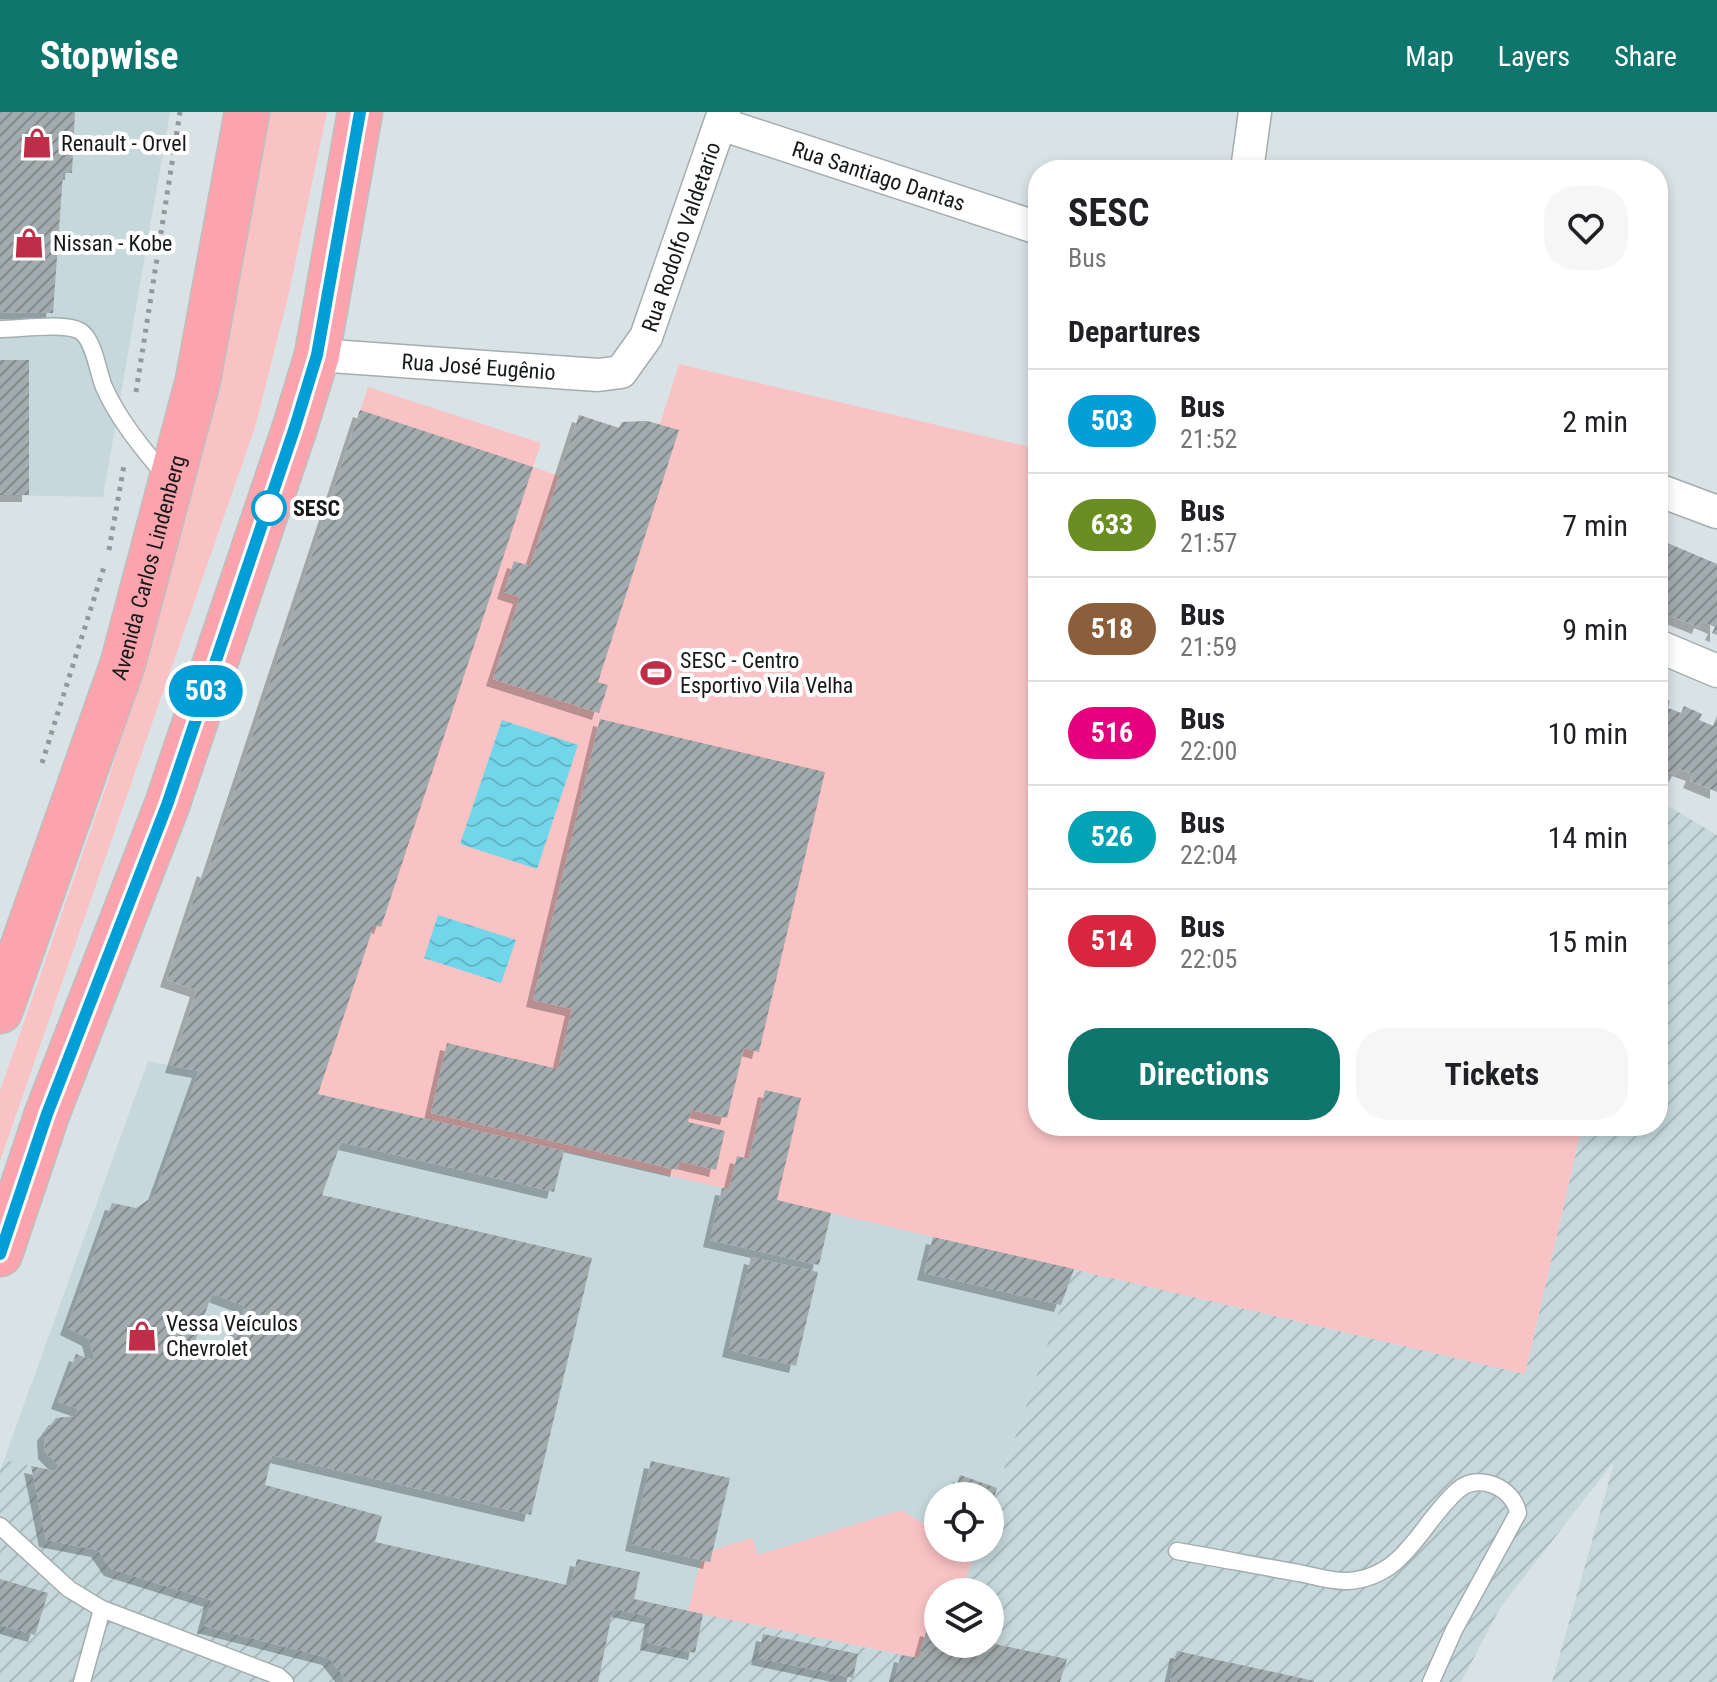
<!DOCTYPE html>
<meta charset="utf-8">
<style>
body{margin:0;font-family:"Roboto Condensed",sans-serif;background:#f6f6f6;color:#202124;height:100vh;display:flex;flex-direction:column;font-size:30px;white-space:nowrap}
*{box-sizing:border-box;margin:0}
p{font-size:26px;color:#757577}
.icon{flex:none;width:44px;height:44px;fill:none;stroke:currentColor;stroke-width:2;stroke-linecap:round;stroke-linejoin:round}
.map{position:relative;flex:1;overflow:hidden}
.side{position:absolute;left:1028px;top:48px;width:640px;height:976px;display:flex;flex-direction:column;background:#fff;border-radius:32px;box-shadow:0 4px 12px #0003}
.side>*{flex:none}
.badge{padding:0 16px;border-radius:26px;font-size:28px;line-height:52px}
.fabs{position:absolute;left:924px;top:1370px;display:grid;gap:16px}
.fabs a{display:grid;place-items:center;width:80px;height:80px;border-radius:50%;background:#fff;box-shadow:0 4px 12px #0003;font-size:40px}
.map>.badge{position:absolute;translate:-50% -50%;box-shadow:0 0 0 4px #fff}
h2{padding:0 40px;font-size:30px;line-height:72px}
.round{display:grid;place-items:center;flex:none;width:84px;height:84px;border-radius:32px;background:#f6f6f6}
.overview{display:flex;align-items:center;justify-content:space-between;height:136px;padding:0 40px}
h1{font-size:38px;font-weight:700;line-height:60px}
.action{display:flex;gap:16px;margin-top:auto;padding:16px 40px}
.action a{flex:1;height:92px;border-radius:32px;background:#0f766e;color:#fff;font-size:32px;font-weight:700;line-height:92px;text-align:center}
.action a+a{background:#f6f6f6;color:#202124}
ul{padding:0;list-style:none}
li{display:flex;align-items:center;gap:24px;height:104px;padding:0 40px;border-top:2px solid #e0e0e0}
li div{flex:1}
li b{display:block;font-size:30px}
li em{font-style:normal}
li .badge{min-width:88px;font-weight:700;text-align:center}
header{display:flex;align-items:center;gap:48px;box-sizing:border-box;height:112px;padding:0 40px;background:#0f766e;color:#fff}
header strong{font-size:38px}
nav{display:flex;gap:44px;margin-inline-start:auto;font-size:28px}
.map>svg:first-child{display:block}
</style>
<header>
<strong>Stopwise</strong>
<nav><a>Map</a><a>Layers</a><a>Share</a></nav>
</header>
<div class="map">
<svg width="1717" height="1570" viewBox="0 0 1717 1570">
<defs>
<pattern id="industrial-furrows" width="10" height="10" patternUnits="userSpaceOnUse" patternTransform="scale(2)"><rect width="10" height="10" fill="#c6d8dc"/><path d="M-1 1l2-2M0 10L10 0M9 11l2-2" fill="none" stroke="#a9b9bc"/></pattern>
<pattern id="water-waves" width="16" height="10" patternUnits="userSpaceOnUse" patternTransform="scale(2)"><rect width="16" height="10" fill="#71d6e9"/><path d="M0 5q4-4 8 0t8 0" fill="none" stroke="#61b7c7"/></pattern>
<pattern id="building-hatch" width="6" height="6" patternUnits="userSpaceOnUse" patternTransform="scale(2)"><rect width="6" height="6" fill="#a2abad"/><path d="M-1 1l2-2M0 6l6-6M5 7l2-2" fill="none" stroke="#838a8c"/></pattern>
<filter id="shadow"><feDropShadow dx="-7" dy="7" stdDeviation="0" flood-color="#0004"/></filter>
</defs>
<rect width="100%" height="100%" fill="#d9e2e4"/>
<g fill="#c6d8dc">
<polygon points="0,0 170,0 103,385 0,383"/>
<polygon points="148,949 355,990 1074,1157 990,1397 990,1384 938,1384 938,1436 977,1436 961,1480 938,1480 938,1520 927,1518 901,1543 571,1474 4,1348"/>
</g>
<polygon fill="url(#industrial-furrows)" points="1658,688 1717,723 1717,1570 1552,1570 1615,1348 1500,1496 1461,1570 0,1570 0,1359 4,1348 571,1474 901,1543 927,1517 938,1520 938,1532 990,1532 990,1480 961,1480 977,1436 990,1436 990,1397 1074,1157 1525,1262 1582,1014 1658,1014"/>
<g fill="#f9c3c5">
<polygon points="264,0 327,0 288,185 255,315 0,1049 0,979 109,666 147,542"/>
<polygon points="679,252 1038,337 1038,1014 1582,1014 1525,1262 318,982 208,759 368,275 541,331 533,355 559,364 579,303 619,316 622,310 647,309 660,312"/>
<polygon points="901,1398 938,1420 938,1436 977,1436 961,1480 938,1480 938,1520 927,1518 919,1546 688,1499 701,1448 710,1450 713,1438 752,1426 758,1443"/>
</g>
<g fill="url(#water-waves)">
<polygon points="502,608 578,633 537,757 460,732"/>
<polygon points="438,803 516,828 501,871 424,846"/>
</g>
<g fill="url(#building-hatch)" fill-rule="evenodd" filter="url(#shadow)">
<polygon points="0,0 75,0 72,61 63,61 53,201 0,200"/>
<rect x="0" y="248" width="29" height="135"/>
<path d="M360 298 533 355 381 815 374 813 318 982 564 1039 554 1080 341 1030 322 1083 592 1146 531 1403 272 1343 265 1373 382 1404 375 1430 571 1474 577 1447 640 1460 634 1487 703 1502 695 1541 647 1531 652 1505 613 1497 598 1570H343L344 1565 329 1546 204 1514 211 1488 111 1457 98 1438 46 1428 31 1354 56 1359 58 1353 45 1340 44 1322 56 1306 76 1304 78 1297 58 1290 76 1242 95 1249 89 1227 67 1216 112 1091 136 1096 154 1084 199 959 172 954 197 878 167 868 204 757 208 759ZM212 1182 245 1194 227 1244 194 1232Z"/>
<polygon points="579,303 619,316 622,310 647,309 679,318 598,570 608,573 599,601 493,567 520,485 504,480 514,449 530,454"/>
<polygon points="1658,427 1717,452 1717,523 1712,521 1715,515 1701,509 1699,515 1658,499"/>
<polygon points="1658,584 1670,589 1668,596 1681,601 1684,594 1702,602 1699,608 1713,614 1717,604 1717,680 1690,669 1693,662 1679,657 1676,663 1659,656"/>
<polygon points="600,607 825,660 759,940 744,936 727,1006 691,998 688,1010 725,1019 716,1058 679,1049 677,1058 431,1001 447,931 558,957 572,897 533,888"/>
<polygon points="765,978 801,986 777,1088 831,1101 819,1153 710,1128 722,1076 729,1077 737,1044 749,1047"/>
<polygon points="933,1125 1074,1157 1061,1193 924,1161"/>
<polygon points="751,1145 818,1160 796,1254 729,1238"/>
<polygon points="651,1349 730,1366 710,1450 632,1432"/>
<polygon points="960,1363 997,1376 991,1396 990,1384 953,1384"/>
<polygon points="0,1467 48,1481 35,1523 0,1513"/>
<polygon points="927,1517 938,1520 938,1532 990,1531 1067,1547 1060,1570 894,1570 901,1543 919,1546"/>
<polygon points="763,1522 858,1542 853,1566 758,1546"/>
<polygon points="1177,1539 1314,1569 1314,1570 1170,1570"/>
</g>
<g fill="none" stroke-linecap="round" stroke-linejoin="round">
<g stroke="#a4adaf" stroke-width="19">
<g id="lane">
<path d="M0 217C19 217 65 210 80 219 94 227 98 261 104 275 119 309 144 338 167 366"/>
<polyline points="0,1414 69,1477 102,1497 278,1564 285,1570"/>
<path d="M1177 1439C1218 1446 1258 1454 1299 1461 1314 1464 1332 1470 1347 1469 1405 1466 1420 1412 1457 1379 1478 1359 1514 1376 1518 1401L1454 1518 1431 1570"/>
<polyline points="82,1570 102,1497"/>
</g>
</g>
<g stroke="#a4adaf" stroke-width="35">
<g id="street">
<path id="s1" d="M721 12 1038 116"/>
<polyline points="1247,58 1255,0"/>
<path id="s2" d="M317 243 598 263 621 260 646 225 724 0"/>
<polyline points="1658,378 1717,400"/>
<polyline points="1658,534 1717,559"/>
</g>
</g>
<g stroke="#bebfbf" stroke-width="47">
<g id="primary">
<path id="s3" d="M0 899 123 551 198 268 247 0"/>
<polyline points="0,1142 47,1002 167,693 295,315 317,243 360,0"/>
</g>
</g>
<g stroke="#92999b" stroke-width="5" stroke-dasharray="4 6" stroke-linecap="butt">
<polyline points="136,280 180,0"/>
<polyline points="109,438 124,353"/>
<polyline points="42,651 104,455"/>
</g>
<use href="#lane" stroke="#fff" stroke-width="16"/>
<use href="#street" stroke="#fff" stroke-width="32"/>
<use href="#primary" stroke="#fba4ae" stroke-width="44"/>
</g>
<g fill="none" stroke-linecap="round" stroke-linejoin="round">
<g stroke="#fff" stroke-width="18">
<polyline id="line" points="0,1142 47,1002 167,693 295,315 317,243 360,0"/>
</g>
<use href="#line" stroke="#009ed6" stroke-width="12"/>
</g>
<defs>
<g id="shop-bare" transform="scale(2.4)"><path d="M-5-2.5h2.3a2.7 3.5 0 0 1 5.4 0H5L5.5 6h-11ZM-1.5-2.5h3a1.5 2.3 0 0 0-3 0Z" fill="#bf2e48" stroke="#fff" stroke-width="2.5" paint-order="stroke"/></g>
<g id="stadium-bare" transform="scale(2.4)"><path d="M0-5a6.5 5 0 1 0 0 10a6.5 5 0 1 0 0-10ZM-3.5-1.8h7v3.6h-7Z" fill="#bf2e48" stroke="#fff" stroke-width="2.5" paint-order="stroke"/></g>
</defs>
<g fill-rule="evenodd">
<use href="#shop-bare" x="37" y="31"/>
<use href="#shop-bare" x="29" y="131"/>
<use href="#stadium-bare" x="656" y="561"/>
<use href="#shop-bare" x="142" y="1224"/>
</g>
<circle fill="#fff" stroke="#009ed6" stroke-width="4" cx="269" cy="396" r="16"/>
<g text-anchor="middle" dominant-baseline="central" stroke-width="8" stroke-linejoin="round" paint-order="stroke">
<g font-size="22" fill="#16191a" stroke="#fff" text-anchor="start">
<text x="61" y="31">Renault - Orvel</text>
<text x="53" y="131">Nissan - Kobe</text>
<text x="680" y="548">SESC - Centro<tspan x="680" dy="25">Esportivo Vila Velha</tspan></text>
<text x="166" y="1211">Vessa Veículos<tspan x="166" dy="25">Chevrolet</tspan></text>
</g>
<g font-size="22" fill="#16191a" stroke="#fff">
<text stroke="none"><textPath href="#s1" startOffset="166">Rua Santiago Dantas</textPath></text>
<text stroke="none"><textPath href="#s2" startOffset="454">Rua Rodolfo Valdetario</textPath></text>
<text stroke="none"><textPath href="#s2" startOffset="162">Rua José Eugênio</textPath></text>
<text stroke="none"><textPath href="#s3" startOffset="468">Avenida Carlos Lindenberg</textPath></text>
</g>
<g font-size="22" font-weight="bold" fill="#16191a" stroke="#fff" text-anchor="start">
<text x="293" y="396">SESC</text>
</g>
</g>
</svg>
<div class="fabs">
<a><svg class="icon" aria-label="locate" viewBox="0 0 24 24"><circle cx="12" cy="12" r="6"/><path d="M12 2v4M12 18v4M2 12h4M18 12h4"/></svg></a>
<a><svg class="icon" aria-label="layers" viewBox="0 0 24 24"><path d="M12 4l9 5-9 5-9-5zM3 14l9 5 9-5"/></svg></a>
</div>
<b class="badge" style="left:206px;top:579px;background:#009ed6;color:#fff">503</b>
<section class="side">
<div class="overview"><div><h1>SESC</h1><p>Bus</p></div><a class="round"><svg class="icon" aria-label="heart" viewBox="0 0 24 24"><path d="M12 20l-8-8c-3-5 5-10 8-4 3-6 11-1 8 4z"/></svg></a></div>
<h2>Departures</h2>
<ul>
<li><span class="badge" style="background:#009ed6;color:#fff">503</span><div><b>Bus</b><p>21:52</p></div><em>2 min</em></li>
<li><span class="badge" style="background:#6b8e23;color:#fff">633</span><div><b>Bus</b><p>21:57</p></div><em>7 min</em></li>
<li><span class="badge" style="background:#8b5e3c;color:#fff">518</span><div><b>Bus</b><p>21:59</p></div><em>9 min</em></li>
<li><span class="badge" style="background:#e6007e;color:#fff">516</span><div><b>Bus</b><p>22:00</p></div><em>10 min</em></li>
<li><span class="badge" style="background:#00a3b4;color:#fff">526</span><div><b>Bus</b><p>22:04</p></div><em>14 min</em></li>
<li><span class="badge" style="background:#d7263d;color:#fff">514</span><div><b>Bus</b><p>22:05</p></div><em>15 min</em></li>
</ul>
<div class="action"><a>Directions</a><a>Tickets</a></div>
</section>
</div>
